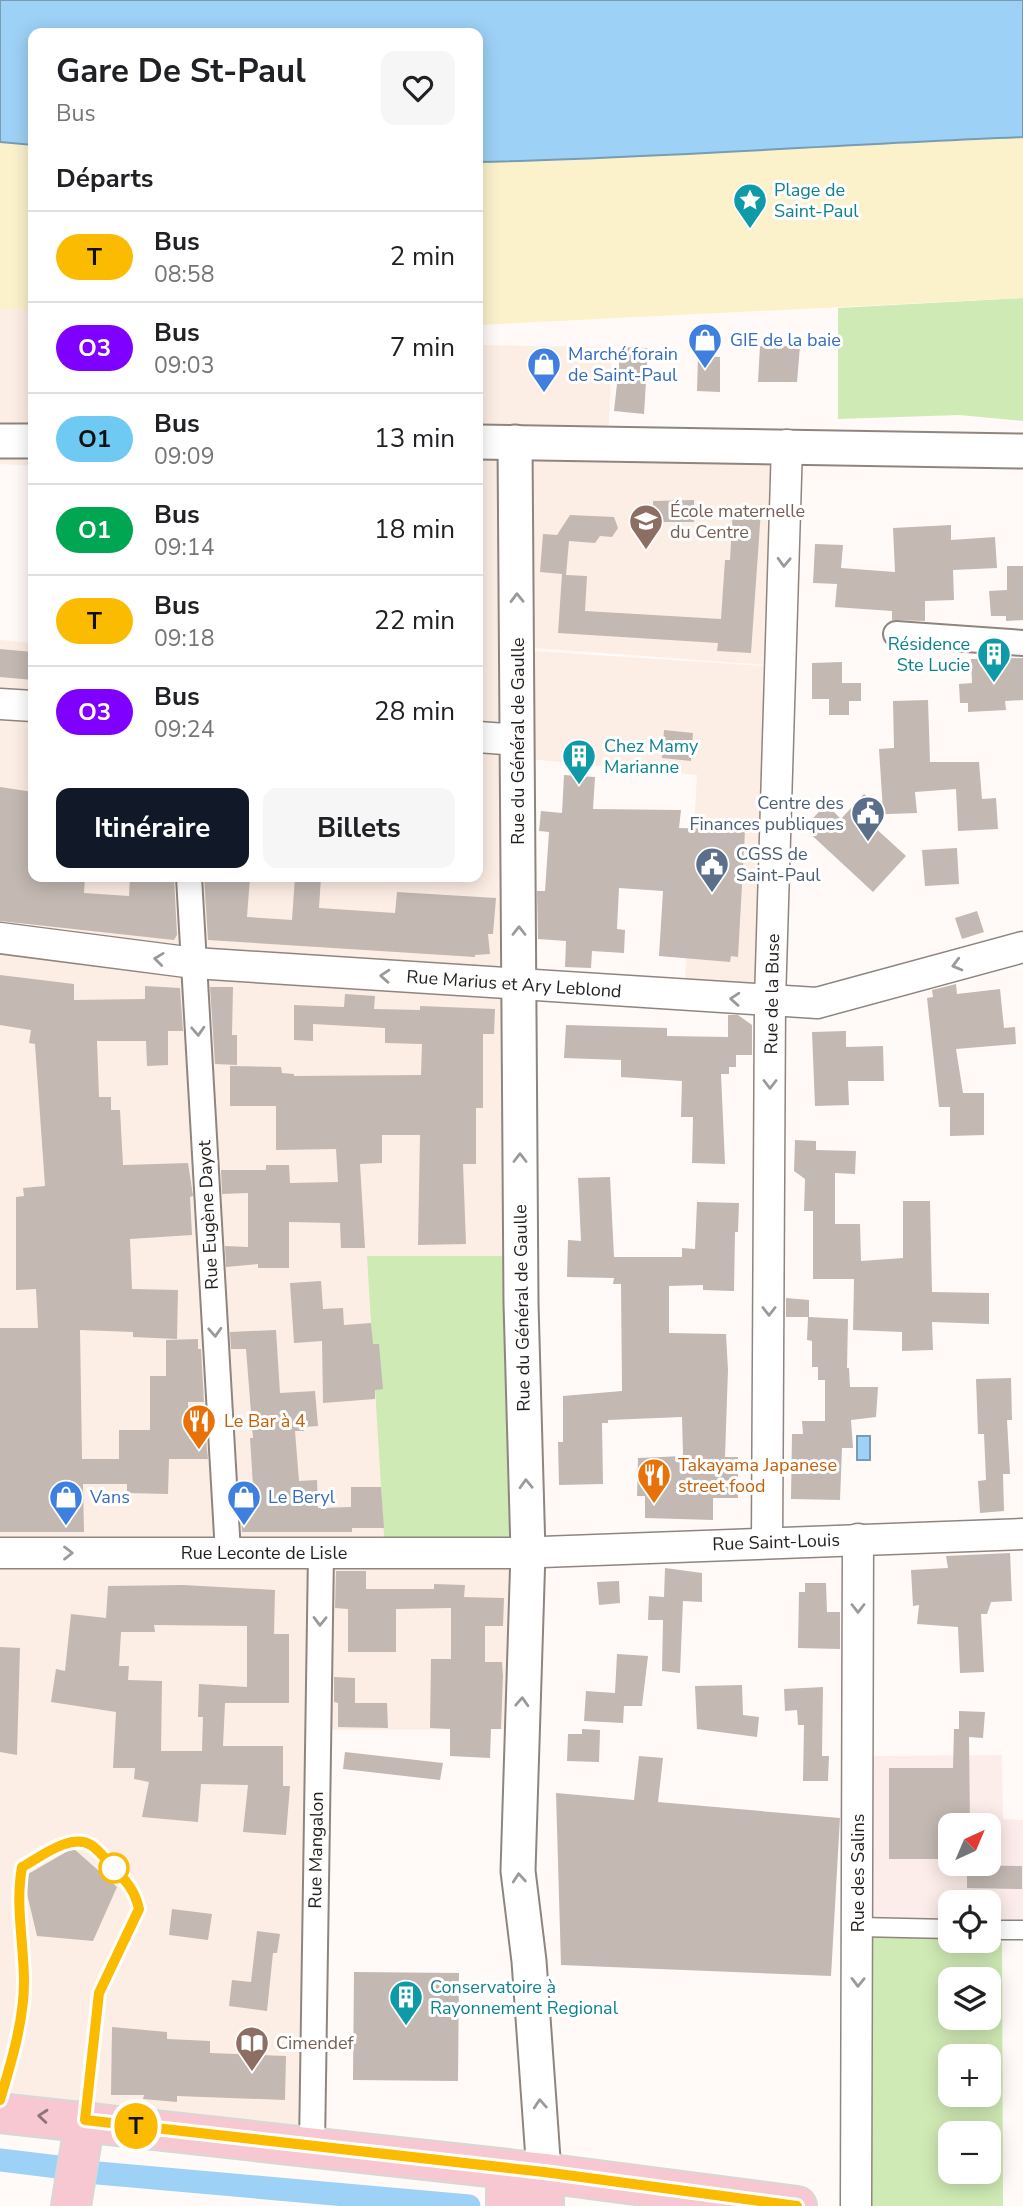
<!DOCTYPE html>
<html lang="fr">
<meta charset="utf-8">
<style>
body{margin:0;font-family:"Nunito Sans",sans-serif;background:#f6f6f6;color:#202124;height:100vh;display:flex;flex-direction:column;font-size:26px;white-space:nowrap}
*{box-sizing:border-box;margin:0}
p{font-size:23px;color:#757577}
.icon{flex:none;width:38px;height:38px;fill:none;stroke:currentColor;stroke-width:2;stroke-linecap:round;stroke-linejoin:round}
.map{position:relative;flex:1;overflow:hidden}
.drawer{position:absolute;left:28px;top:28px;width:455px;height:854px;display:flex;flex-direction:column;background:#fff;border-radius:14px;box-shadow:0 4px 18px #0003}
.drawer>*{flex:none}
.badge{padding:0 14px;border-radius:23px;font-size:24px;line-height:46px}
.needle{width:46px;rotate:44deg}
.buttons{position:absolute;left:938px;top:1813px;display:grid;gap:14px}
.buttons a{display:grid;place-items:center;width:63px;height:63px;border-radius:14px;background:#fff;box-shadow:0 4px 18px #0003;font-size:35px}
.map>.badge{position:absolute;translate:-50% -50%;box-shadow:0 0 0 4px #fff}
h2{padding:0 28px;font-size:26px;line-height:63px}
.round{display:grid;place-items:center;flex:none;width:74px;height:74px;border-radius:14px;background:#f6f6f6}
.summary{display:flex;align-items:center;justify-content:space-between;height:119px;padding:0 28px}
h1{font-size:33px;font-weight:700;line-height:52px}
.primary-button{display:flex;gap:14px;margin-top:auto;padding:14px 28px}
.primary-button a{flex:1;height:80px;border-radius:14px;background:#111827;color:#fff;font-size:28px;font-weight:700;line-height:80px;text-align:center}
.primary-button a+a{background:#f6f6f6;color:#202124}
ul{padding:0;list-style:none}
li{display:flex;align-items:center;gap:21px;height:91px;padding:0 28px;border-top:2px solid #e0e0e0}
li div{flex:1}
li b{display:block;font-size:26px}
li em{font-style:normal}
li .badge{min-width:77px;font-weight:700;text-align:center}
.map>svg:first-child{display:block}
</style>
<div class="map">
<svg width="1023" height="2206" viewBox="0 0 1023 2206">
<rect width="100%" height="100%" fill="#fffaf7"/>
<g fill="#fdeee5">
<polygon points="0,309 33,309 33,466 0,464"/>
<polygon points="478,345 612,347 608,443 516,442 518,650 781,667 770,1001 684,995 697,775 519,758 521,1256 367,1257 528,1552 521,1729 318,1730 312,2147 0,2113 0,640 33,643 33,877 478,877"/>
<polygon points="521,452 774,456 768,665 521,647"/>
</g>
<path fill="#fdedea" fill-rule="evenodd" d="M1002 1755 1003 1819 1023 1820V1930H989V1902H950V1929L859 1927 858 1756ZM950 1825H989V1864H950Z"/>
<g fill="#d0eab5" fill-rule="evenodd">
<polygon points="1023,298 1023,421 959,415 838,419 838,308"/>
<polygon points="367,1256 521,1256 528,1552 385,1553"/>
<path d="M859 1927 950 1929V1941H989V1930H1002L1003 2206H856ZM950 1979H989V2018H950ZM950 2056H989V2095H950ZM950 2133H989V2172H950Z"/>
</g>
<g fill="#fbf2cc">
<path d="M1023 137V298L478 325V162C660 158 841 144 1023 137Z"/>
<polygon points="0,142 33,145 33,309 0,309"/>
</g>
<g fill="#9dd1f5" stroke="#789cb4" stroke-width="2">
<path d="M0 0H1023V137C841 144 660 158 478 162V33H33V145L0 142Z"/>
<rect x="857" y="1436" width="13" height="24"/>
</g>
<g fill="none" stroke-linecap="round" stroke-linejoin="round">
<g stroke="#9dd1f5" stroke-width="23">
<polyline points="0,2160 58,2167"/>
<polyline points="98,2173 469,2206"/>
</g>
</g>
<g fill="#c3b8b2" fill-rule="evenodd">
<polygon points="760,346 800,346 797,382 758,382"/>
<polygon points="621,347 648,348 644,414 614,411"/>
<polygon points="698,356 720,357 720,392 697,391"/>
<polygon points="694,500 694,522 653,522 653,501"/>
<polygon points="733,508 761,510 751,653 717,651 718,643 558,633 562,574 540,572 543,534 557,535 570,515 614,517 618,528 612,537 600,536 595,543 569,541 566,575 587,576 585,611 721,619 725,560 730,560"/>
<polygon points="951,525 951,540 995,537 997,568 953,570 954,600 925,601 925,621 892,620 892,611 835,607 837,584 813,583 815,544 843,545 841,568 895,572 893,528"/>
<polygon points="1007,566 1023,566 1023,620 1006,621 1006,616 991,616 989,591 1007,590"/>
<polygon points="0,649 33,652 33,680 0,677"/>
<polygon points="1023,658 1023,700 1005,701 1006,710 968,712 968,703 960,703 959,684 972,683 971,659"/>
<polygon points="842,662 842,683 861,683 861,701 849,701 849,715 829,715 829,699 812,699 812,663"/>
<polygon points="928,700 930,762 979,762 982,799 996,798 998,829 958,831 956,789 915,792 917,813 861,815 906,856 873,892 804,828 826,804 841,819 864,794 883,811 879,749 894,748 893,701"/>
<polygon points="664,730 693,733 691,761 662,758"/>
<polygon points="564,775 595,777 593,809 681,810 679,828 713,829 714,823 739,824 739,831 745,831 738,957 731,956 730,962 659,956 663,891 619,888 617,929 625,930 624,953 592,951 591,968 565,967 566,941 538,939 537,891 545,891 549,832 539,831 541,811 562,813"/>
<polygon points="0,787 33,792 33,877 85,877 84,893 129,896 130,877 174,877 177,935 174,940 0,921"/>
<polygon points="957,848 959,884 925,886 922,850"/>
<polygon points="204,877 250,877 247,917 292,920 295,877 321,877 319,908 395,913 397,892 496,898 493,934 488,934 490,954 475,955 475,957 208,940"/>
<polygon points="977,911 984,932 962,939 955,918"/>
<polygon points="0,975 74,984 74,1000 145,999 145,986 180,988 183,1031 168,1031 168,1065 147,1066 146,1041 97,1041 99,1097 111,1097 111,1110 120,1110 123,1165 188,1163 193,1196 190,1197 192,1235 130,1239 132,1289 178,1290 177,1339 133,1337 133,1332 80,1330 82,1459 119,1459 119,1430 150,1430 150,1376 166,1376 166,1340 198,1339 198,1349 201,1349 204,1402 188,1402 189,1439 206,1439 208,1459 169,1459 168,1494 127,1493 127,1484 83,1484 84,1532 0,1532 0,1328 38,1328 36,1289 16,1290 16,1197 24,1196 23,1188 45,1186 35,1044 29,1043 31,1030 0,1025"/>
<polygon points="956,984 957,994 1000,989 1004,1028 1015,1027 1016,1044 956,1049 963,1093 984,1093 984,1135 950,1136 950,1107 939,1107 927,998 933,997 932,990"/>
<polygon points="210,987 233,987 232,1035 237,1035 237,1065 215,1064"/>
<polygon points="345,994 375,996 374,1009 420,1010 420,1006 495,1009 494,1034 483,1034 483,1108 476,1108 476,1164 463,1164 466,1244 418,1245 420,1135 382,1135 382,1163 360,1164 365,1248 341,1248 340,1223 289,1222 289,1268 258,1268 258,1264 226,1267 225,1246 248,1247 248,1193 222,1194 221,1170 266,1170 266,1165 289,1165 290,1183 338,1182 336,1149 276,1150 276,1106 230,1106 230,1066 281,1067 282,1073 294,1074 294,1076 421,1075 422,1044 385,1043 385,1028 313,1024 313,1041 294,1040 294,1005 344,1007"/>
<polygon points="728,1015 738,1015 752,1025 752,1055 736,1055 736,1067 729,1067 729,1074 721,1074 725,1164 692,1163 693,1117 681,1117 682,1081 621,1077 621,1060 564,1058 566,1025 667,1028 667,1036 728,1037"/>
<polygon points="846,1031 846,1047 883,1046 884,1081 848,1081 849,1105 815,1106 812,1032"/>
<polygon points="795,1140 816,1141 816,1150 856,1151 855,1174 835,1173 835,1224 860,1224 861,1261 903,1258 903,1201 930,1201 932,1292 989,1293 989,1324 932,1322 933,1350 902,1351 902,1332 853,1330 854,1279 813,1279 813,1211 804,1211 805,1179 794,1171"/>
<polygon points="610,1177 614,1257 682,1257 682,1248 695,1249 697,1202 739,1203 738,1232 735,1232 734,1291 703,1290 703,1285 669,1286 669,1333 726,1334 728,1370 725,1457 738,1457 738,1498 713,1498 713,1520 645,1518 645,1496 637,1496 638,1458 683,1456 682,1417 608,1420 608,1423 602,1423 603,1484 559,1485 558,1442 563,1442 563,1396 622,1391 621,1284 613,1284 614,1278 567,1277 568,1240 581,1241 578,1178"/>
<polygon points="321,1281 323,1309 343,1308 344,1325 371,1323 373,1344 379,1344 383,1389 375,1390 375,1399 323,1403 322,1341 294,1343 290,1283"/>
<polygon points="786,1298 809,1300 809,1317 848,1319 847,1368 849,1368 850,1387 878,1387 876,1417 851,1420 853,1448 842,1448 840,1500 791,1499 792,1434 803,1434 802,1421 825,1421 825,1380 818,1380 818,1367 812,1367 812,1341 807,1340 808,1317 786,1317"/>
<polygon points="276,1330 280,1393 315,1391 318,1426 304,1427 304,1431 295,1431 299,1481 317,1480 318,1508 351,1507 351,1487 381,1487 384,1528 352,1528 352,1532 242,1532 239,1487 253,1486 250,1438 253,1438 246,1349 231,1349 230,1332"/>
<polygon points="1011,1378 1012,1420 1007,1420 1010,1474 1003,1474 1004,1511 980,1513 978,1481 986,1480 984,1434 978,1434 976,1379"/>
<polygon points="1010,1553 1012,1601 991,1602 987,1614 981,1614 984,1672 960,1673 958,1627 917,1624 919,1605 913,1606 911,1570 948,1568 946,1556"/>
<polygon points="665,1568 702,1573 702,1602 683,1601 680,1673 662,1671 663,1620 648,1620 649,1596 664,1597"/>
<polygon points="336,1571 366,1571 366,1589 434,1589 434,1584 465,1585 464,1597 504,1598 503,1626 485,1626 485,1662 502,1662 503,1676 501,1729 491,1729 490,1758 450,1756 450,1729 430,1728 431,1659 451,1659 451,1608 396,1609 396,1652 348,1652 348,1609 335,1608"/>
<polygon points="619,1581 620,1603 599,1605 597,1582"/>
<polygon points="805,1583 826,1583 827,1612 840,1612 840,1649 798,1648 799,1592 805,1592"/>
<path d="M183 1585 275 1590 274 1634H289V1703H225L223 1746H283V1786H290L286 1835 243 1832 248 1785 201 1784 198 1822 142 1817 149 1782 134 1779 135 1768H113L116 1712 51 1702 56 1669 65 1671 71 1614 106 1618 108 1586ZM154 1625 247 1626V1687L199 1684 198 1717H203L202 1751H161L162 1681 128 1680 129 1666H119L121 1632H155Z"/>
<polygon points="0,1647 20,1648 17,1755 0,1752"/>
<polygon points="617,1654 648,1656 642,1706 624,1706 623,1723 584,1721 586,1691 615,1693"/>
<polygon points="334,1677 355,1678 355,1703 387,1703 388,1728 338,1727 338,1703 334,1702"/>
<polygon points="742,1685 743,1715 759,1717 757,1737 697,1729 695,1686"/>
<polygon points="823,1687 822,1756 829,1756 828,1781 803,1781 804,1725 798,1725 797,1710 785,1711 784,1689"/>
<polygon points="959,1711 985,1712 983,1738 969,1737 970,1825 950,1825 950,1831 945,1831 945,1859 889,1859 889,1768 953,1768 954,1729 959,1729"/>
<polygon points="582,1729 600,1730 599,1762 567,1761 568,1734 582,1734"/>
<polygon points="345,1752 443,1763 440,1780 343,1769"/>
<polygon points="639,1756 663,1758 658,1802 840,1818 831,1976 561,1965 556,1793 634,1800"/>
<polygon points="73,1848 117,1887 93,1941 37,1936 23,1877"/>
<polygon points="967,1865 1022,1866 1022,1889 967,1888"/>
<polygon points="172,1909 212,1914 208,1940 169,1935"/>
<polygon points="257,1931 280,1934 277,1953 273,1953 267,2011 229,2006 232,1980 251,1982"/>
<polygon points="354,1972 459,1973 458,2081 353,2080"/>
<polygon points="112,2027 167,2032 167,2039 210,2041 210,2053 286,2056 285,2100 177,2096 177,2102 143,2099 144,2095 111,2095"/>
</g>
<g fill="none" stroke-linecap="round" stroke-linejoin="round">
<g stroke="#8f857f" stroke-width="21">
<g id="pedestrian">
<polyline points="859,1927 950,1929"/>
<polyline points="989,1930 1023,1930"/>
</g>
</g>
<g stroke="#8f857f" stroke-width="28">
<g id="minor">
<polyline points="896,634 1023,643"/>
<polyline points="189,877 228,1553"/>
<polyline points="312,2147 321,1553"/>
</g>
</g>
<g stroke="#8f857f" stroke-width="33">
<g id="tertiary">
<polyline points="0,704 33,706"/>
<polyline points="478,737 518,740"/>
<polyline points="0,938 194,963 817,1003 1023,947"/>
<polyline points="767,1543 770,1001 787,445"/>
<polyline points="0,1553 515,1553 1023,1534"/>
<polyline points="856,2206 858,1539"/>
</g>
</g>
<g stroke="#8f857f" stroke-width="37">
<g id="secondary">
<polyline points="0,441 33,441"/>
<polyline points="478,442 1023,451"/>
<polyline points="515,442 521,1303 528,1552 518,1871 529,1961 544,2173"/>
</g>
</g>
<g stroke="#d7d7d6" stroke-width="42">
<g id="primary">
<polyline points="0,2113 544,2173 797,2206"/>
<polyline points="506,2169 506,2206"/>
<polyline points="71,2206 85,2120"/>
<polyline points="544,2206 544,2173"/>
</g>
</g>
<use href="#pedestrian" stroke="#fff" stroke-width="18"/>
<use href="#minor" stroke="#fff" stroke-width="24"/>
<use href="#tertiary" stroke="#fff" stroke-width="30"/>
<use href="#secondary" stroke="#fff" stroke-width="33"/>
<use href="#primary" stroke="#f8c8d2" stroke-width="38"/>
</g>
<defs><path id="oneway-chevron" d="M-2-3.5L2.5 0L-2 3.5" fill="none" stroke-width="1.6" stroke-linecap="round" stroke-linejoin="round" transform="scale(1.75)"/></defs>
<g stroke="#9c9a99">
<use href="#oneway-chevron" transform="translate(784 562) rotate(92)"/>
<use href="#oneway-chevron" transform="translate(517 598) rotate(-91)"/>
<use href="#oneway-chevron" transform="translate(519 931) rotate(-90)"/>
<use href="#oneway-chevron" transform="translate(159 959) rotate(-173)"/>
<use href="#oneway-chevron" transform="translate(957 965) rotate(165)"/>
<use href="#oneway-chevron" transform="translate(385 976) rotate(-176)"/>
<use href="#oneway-chevron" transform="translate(735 999) rotate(-176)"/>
<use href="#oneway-chevron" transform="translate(198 1031) rotate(87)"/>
<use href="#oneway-chevron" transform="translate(770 1084) rotate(90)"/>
<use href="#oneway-chevron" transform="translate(520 1158) rotate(-90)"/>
<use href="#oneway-chevron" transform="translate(769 1311) rotate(90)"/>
<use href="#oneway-chevron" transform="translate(215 1332) rotate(87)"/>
<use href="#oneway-chevron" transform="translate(526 1484) rotate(-92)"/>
<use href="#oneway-chevron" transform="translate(68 1553)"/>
<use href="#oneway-chevron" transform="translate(858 1608) rotate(90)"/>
<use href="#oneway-chevron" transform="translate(320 1621) rotate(91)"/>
<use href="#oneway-chevron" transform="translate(522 1702) rotate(-87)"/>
<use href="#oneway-chevron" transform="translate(519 1878) rotate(-95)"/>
<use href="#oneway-chevron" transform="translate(858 1982) rotate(91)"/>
<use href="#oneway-chevron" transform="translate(540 2104) rotate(-94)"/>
</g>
<use stroke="#8e7477" href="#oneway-chevron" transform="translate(43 2116) rotate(-175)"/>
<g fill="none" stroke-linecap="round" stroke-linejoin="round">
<g stroke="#fff" stroke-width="16">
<path id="line" d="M0 2100C11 2063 24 2021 24 1982 24 1944 15 1905 22 1867 39 1858 71 1832 91 1845 99 1850 107 1861 114 1868 126 1881 135 1890 139 1909L99 1993 85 2120 544 2172 797 2206"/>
</g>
<use href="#line" stroke="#fbbb00" stroke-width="10"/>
</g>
<defs>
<g id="sight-pin" transform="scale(1.75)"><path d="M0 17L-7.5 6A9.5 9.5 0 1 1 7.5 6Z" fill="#0f9aa8" stroke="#fff"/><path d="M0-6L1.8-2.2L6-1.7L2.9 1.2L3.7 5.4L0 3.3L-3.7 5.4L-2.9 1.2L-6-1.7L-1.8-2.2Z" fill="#fff"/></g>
<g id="shop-pin" transform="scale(1.75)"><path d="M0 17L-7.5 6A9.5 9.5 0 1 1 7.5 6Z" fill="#3f7fe0" stroke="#fff"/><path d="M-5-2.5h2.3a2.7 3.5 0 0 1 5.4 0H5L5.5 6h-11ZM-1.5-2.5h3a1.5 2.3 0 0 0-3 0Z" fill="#fff"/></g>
<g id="school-pin" transform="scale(1.75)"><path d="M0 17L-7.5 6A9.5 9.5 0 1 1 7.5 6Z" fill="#8d6e63" stroke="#fff"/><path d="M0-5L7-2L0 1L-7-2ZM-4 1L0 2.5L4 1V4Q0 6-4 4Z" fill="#fff"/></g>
<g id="building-pin" transform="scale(1.75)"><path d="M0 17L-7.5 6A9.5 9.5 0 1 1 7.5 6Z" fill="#0f9aa8" stroke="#fff"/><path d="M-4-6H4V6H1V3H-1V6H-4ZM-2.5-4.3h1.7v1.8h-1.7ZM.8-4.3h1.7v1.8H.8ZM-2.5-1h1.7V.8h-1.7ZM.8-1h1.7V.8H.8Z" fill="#fff"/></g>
<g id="civic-pin" transform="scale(1.75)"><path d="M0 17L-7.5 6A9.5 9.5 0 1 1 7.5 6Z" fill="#5c6f8a" stroke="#fff"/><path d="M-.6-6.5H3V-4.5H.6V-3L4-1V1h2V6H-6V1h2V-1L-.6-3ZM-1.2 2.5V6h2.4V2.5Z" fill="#fff"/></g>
<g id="restaurant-pin" transform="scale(1.75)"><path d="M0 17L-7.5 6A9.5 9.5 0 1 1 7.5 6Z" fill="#e8710a" stroke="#fff"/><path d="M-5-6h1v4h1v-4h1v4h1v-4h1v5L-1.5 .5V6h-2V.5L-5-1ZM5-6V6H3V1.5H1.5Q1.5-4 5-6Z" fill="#fff"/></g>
<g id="library-pin" transform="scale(1.75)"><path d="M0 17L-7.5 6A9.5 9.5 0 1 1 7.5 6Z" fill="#8d6e63" stroke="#fff"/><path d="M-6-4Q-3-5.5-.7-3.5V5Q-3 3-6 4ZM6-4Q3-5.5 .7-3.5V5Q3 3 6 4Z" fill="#fff"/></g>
</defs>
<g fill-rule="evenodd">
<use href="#sight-pin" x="750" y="200"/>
<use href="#shop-pin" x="705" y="340"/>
<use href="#shop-pin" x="544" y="364"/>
<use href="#school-pin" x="646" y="521"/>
<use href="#building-pin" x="994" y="654"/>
<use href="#building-pin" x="579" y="756"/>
<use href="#civic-pin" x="868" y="813"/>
<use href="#civic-pin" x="712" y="864"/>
<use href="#restaurant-pin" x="199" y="1421"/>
<use href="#restaurant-pin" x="654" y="1475"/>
<use href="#shop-pin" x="66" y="1497"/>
<use href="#shop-pin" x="244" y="1497"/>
<use href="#building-pin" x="406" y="1997"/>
<use href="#library-pin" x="252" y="2043"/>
</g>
<circle fill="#fff" stroke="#fbbb00" stroke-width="3.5" cx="114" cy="1868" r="14"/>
<g text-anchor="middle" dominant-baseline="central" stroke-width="6" stroke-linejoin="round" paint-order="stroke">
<g font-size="18" fill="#0d838f" stroke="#fff" text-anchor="start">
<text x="774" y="190">Plage de<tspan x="774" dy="21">Saint-Paul</tspan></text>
<text x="970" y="644" text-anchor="end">Résidence<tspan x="970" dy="21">Ste Lucie</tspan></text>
<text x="604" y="746">Chez Mamy<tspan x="604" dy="21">Marianne</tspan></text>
<text x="430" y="1987">Conservatoire à<tspan x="430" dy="21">Rayonnement Regional</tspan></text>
</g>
<g font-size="18" fill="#366cbe" stroke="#fff" text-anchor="start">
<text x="730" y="340">GIE de la baie</text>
<text x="568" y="354">Marché forain<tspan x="568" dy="21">de Saint-Paul</tspan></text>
<text x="90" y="1497">Vans</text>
<text x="268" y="1497">Le Beryl</text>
</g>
<g font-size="18" fill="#785e54" stroke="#fff" text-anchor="start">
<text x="670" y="511">École maternelle<tspan x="670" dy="21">du Centre</tspan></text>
<text x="276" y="2043">Cimendef</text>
</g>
<g font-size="18" fill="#231f1c" stroke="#fff">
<text transform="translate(518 741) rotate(-90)">Rue du Général de Gaulle</text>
<text transform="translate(514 984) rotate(4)">Rue Marius et Ary Leblond</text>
<text transform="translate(772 994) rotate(-89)">Rue de la Buse</text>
<text transform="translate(208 1215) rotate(-93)">Rue Eugène Dayot</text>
<text transform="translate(522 1308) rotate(-91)">Rue du Général de Gaulle</text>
<text transform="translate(776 1542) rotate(-2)">Rue Saint-Louis</text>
<text x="264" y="1553">Rue Leconte de Lisle</text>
<text transform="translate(316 1850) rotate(-89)">Rue Mangalon</text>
<text transform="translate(858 1873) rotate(-90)">Rue des Salins</text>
</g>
<g font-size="18" fill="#4e5e75" stroke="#fff" text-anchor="end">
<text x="844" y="803">Centre des<tspan x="844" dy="21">Finances publiques</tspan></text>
<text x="736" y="854" text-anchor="start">CGSS de<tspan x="736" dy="21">Saint-Paul</tspan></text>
</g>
<g font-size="18" fill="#c56008" stroke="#fff" text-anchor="start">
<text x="224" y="1421">Le Bar à 4</text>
<text x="678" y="1465">Takayama Japanese<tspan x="678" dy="21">street food</tspan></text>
</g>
</g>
</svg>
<div class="buttons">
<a><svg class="needle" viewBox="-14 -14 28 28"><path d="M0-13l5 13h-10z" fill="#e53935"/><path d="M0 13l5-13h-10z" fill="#757577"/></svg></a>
<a><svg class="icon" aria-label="locate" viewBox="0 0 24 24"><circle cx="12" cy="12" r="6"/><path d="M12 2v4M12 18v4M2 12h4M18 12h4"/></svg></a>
<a><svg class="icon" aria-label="layers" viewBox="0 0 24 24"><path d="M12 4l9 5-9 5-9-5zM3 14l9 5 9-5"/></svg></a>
<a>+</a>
<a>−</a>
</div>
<b class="badge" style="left:136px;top:2126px;background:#fbbb00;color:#111">T</b>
<section class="drawer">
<div class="summary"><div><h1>Gare De St-Paul</h1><p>Bus</p></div><a class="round"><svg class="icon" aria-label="heart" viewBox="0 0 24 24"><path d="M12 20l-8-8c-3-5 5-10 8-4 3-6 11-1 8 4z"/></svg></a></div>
<h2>Départs</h2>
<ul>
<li><span class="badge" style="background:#fbbb00;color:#111">T</span><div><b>Bus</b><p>08:58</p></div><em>2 min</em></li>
<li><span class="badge" style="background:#8000ff;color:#fff">O3</span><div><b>Bus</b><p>09:03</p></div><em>7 min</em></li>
<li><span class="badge" style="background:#6fcaf3;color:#111">O1</span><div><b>Bus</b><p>09:09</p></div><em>13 min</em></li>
<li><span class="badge" style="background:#00a651;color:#fff">O1</span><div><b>Bus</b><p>09:14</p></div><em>18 min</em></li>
<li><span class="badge" style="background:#fbbb00;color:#111">T</span><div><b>Bus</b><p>09:18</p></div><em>22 min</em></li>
<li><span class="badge" style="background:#8000ff;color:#fff">O3</span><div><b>Bus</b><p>09:24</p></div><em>28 min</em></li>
</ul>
<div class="primary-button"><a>Itinéraire</a><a>Billets</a></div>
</section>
</div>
